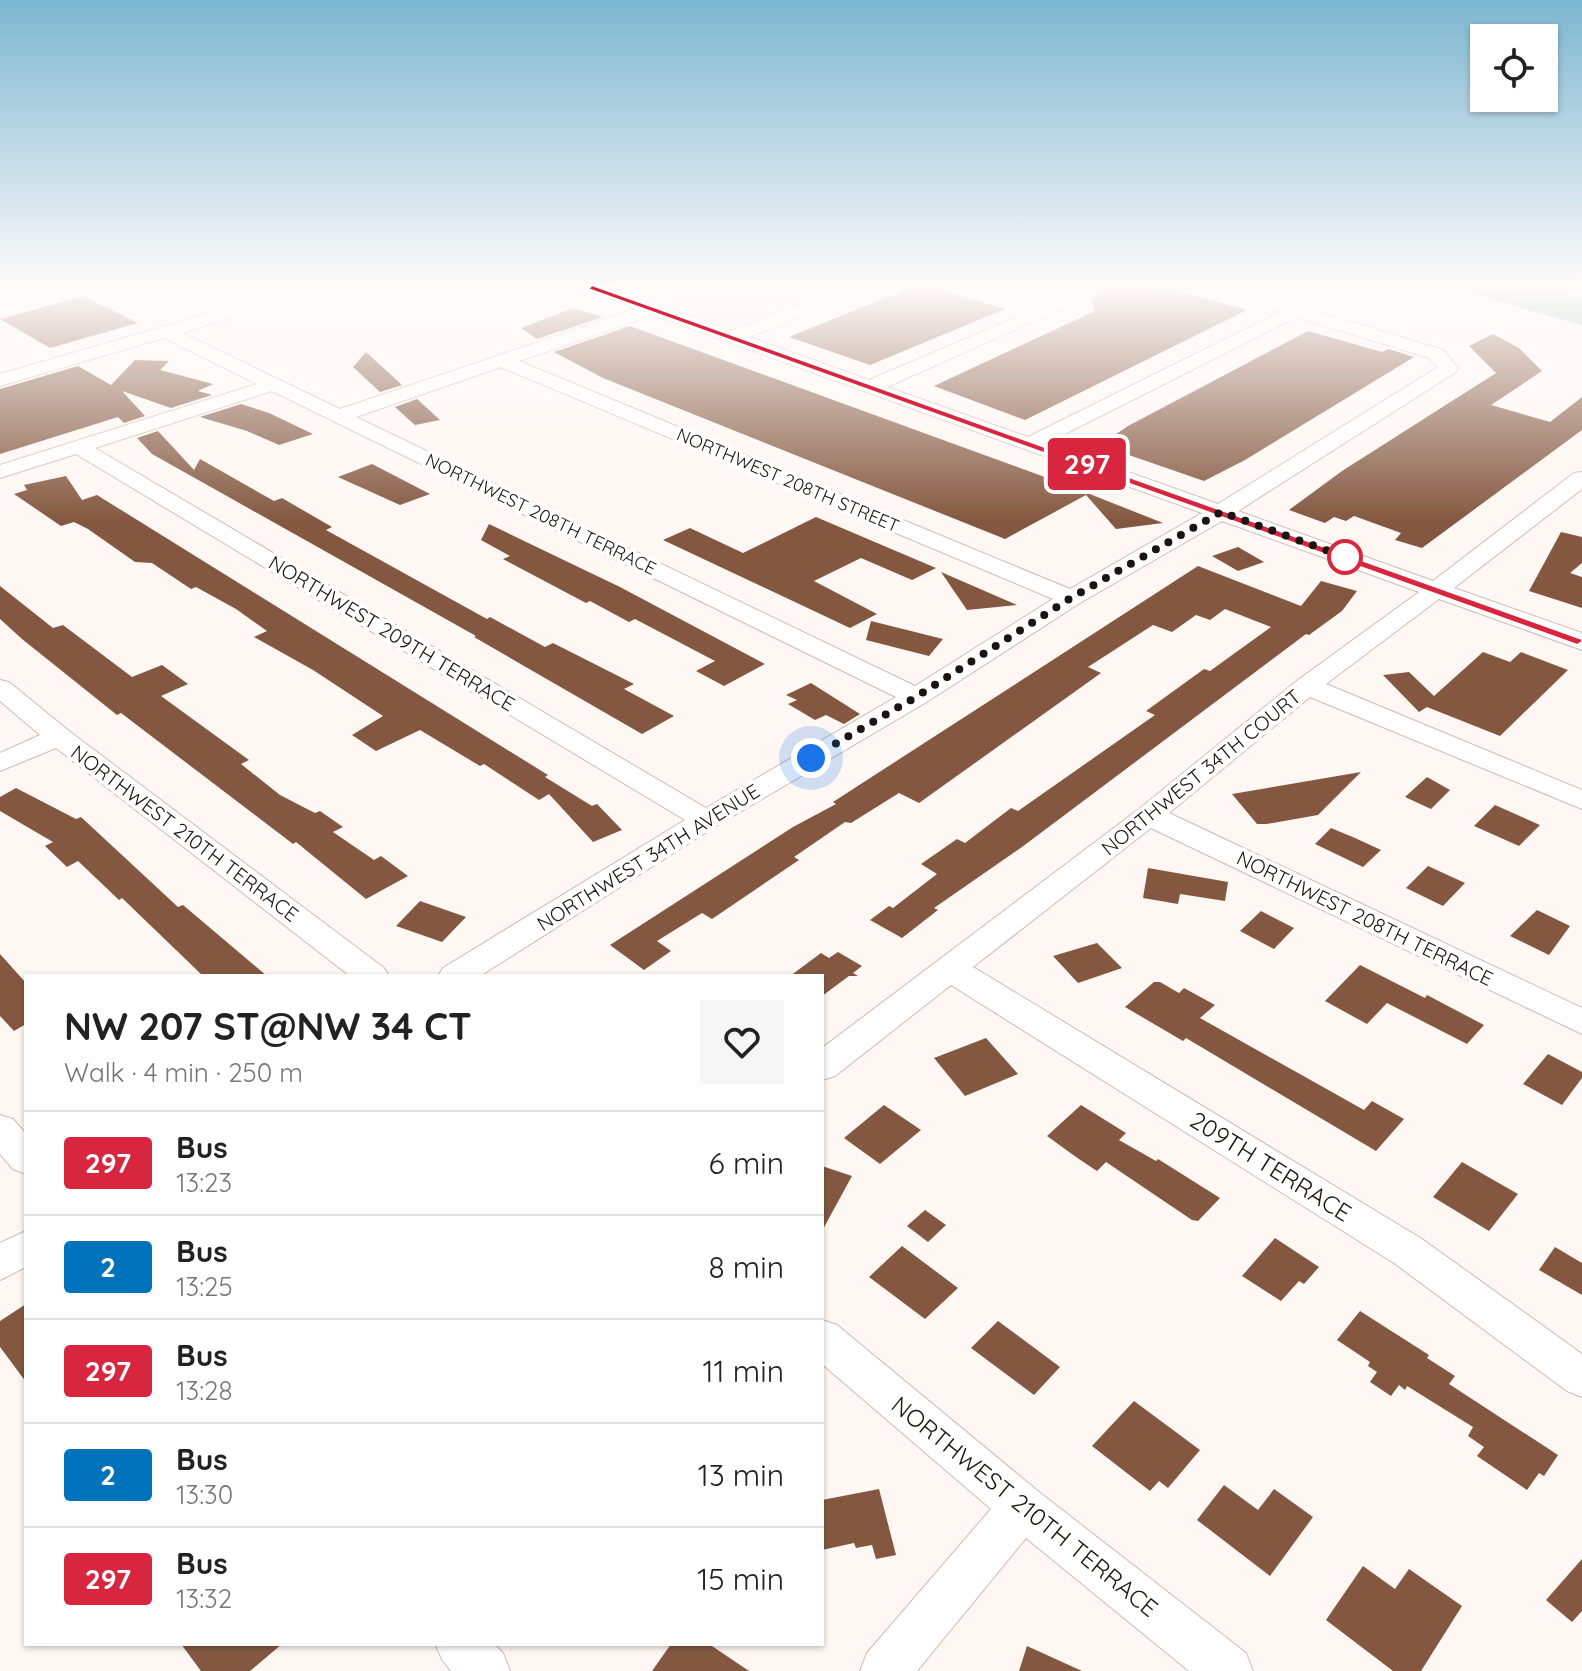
<!DOCTYPE html>
<meta charset="utf-8">
<style>
body{margin:0;font-family:Quicksand,sans-serif;background:#f6f6f6;color:#222;height:100vh;display:flex;flex-direction:column;font-size:30px;white-space:nowrap}
*{box-sizing:border-box;margin:0}
p{font-size:26px;color:#767676}
.icon{flex:none;width:44px;height:44px;fill:none;stroke:currentColor;stroke-width:2;stroke-linecap:round;stroke-linejoin:round}
.map{position:relative;flex:1;overflow:hidden}
.sheet{position:absolute;left:24px;top:974px;width:800px;height:672px;display:flex;flex-direction:column;background:#fff;border-radius:0px;box-shadow:0 2px 6px #0004}
.sheet>*{flex:none}
.badge{padding:0 16px;border-radius:6px;font-size:28px;line-height:52px}
.controls{position:absolute;left:1470px;top:24px;display:grid;gap:16px}
.controls a{display:grid;place-items:center;width:88px;height:88px;border-radius:0px;background:#fff;box-shadow:0 2px 6px #0004;font-size:40px}
.you{position:absolute;width:40px;height:40px;margin:-20px;border:6px solid #fff;border-radius:50%;background:#1a73e8;box-shadow:0 0 0 12px #1a73e833}
.map>.badge{position:absolute;translate:-50% -50%;box-shadow:0 0 0 4px #fff}
.round{display:grid;place-items:center;flex:none;width:84px;height:84px;border-radius:0px;background:#f6f6f6}
.summary{display:flex;align-items:center;justify-content:space-between;height:136px;padding:0 40px}
h1{font-size:38px;font-weight:700;line-height:60px}
ul{padding:0;list-style:none}
li{display:flex;align-items:center;gap:24px;height:104px;padding:0 40px;border-top:2px solid #e0e0e0}
li div{flex:1}
li b{display:block;font-size:30px}
li em{font-style:normal}
li .badge{min-width:88px;font-weight:700;text-align:center}
.map>svg:first-child{display:block}
</style>
<div class="map">
<svg width="1582" height="1671" viewBox="0 0 1582 1671">
<rect width="100%" height="100%" fill="#fff7f3"/>
<polygon fill="#fbeae2" points="623,287 843,287 734,328"/>
<polygon fill="#7bbaac" points="1447,287 1546,287 1582,297 1582,325"/>
<g fill="#845840">
<polygon points="912,287 932,287 1005,309 870,365 789,337"/>
<polygon points="1113,287 1172,289 1247,310 1025,420 934,386 1095,311 1090,299"/>
<polygon points="83,296 138,323 50,348 0,319"/>
<polygon points="573,308 603,317 537,339 521,328"/>
<polygon points="630,326 1072,487 1163,523 1116,529 1086,495 1005,539 603,378 554,352"/>
<polygon points="1308,331 1382,352 1389,349 1414,357 1245,460 1204,481 1100,445 1128,426"/>
<polygon points="1493,334 1519,348 1542,371 1491,405 1550,422 1582,397 1582,430 1422,548 1395,540 1401,533 1354,516 1346,521 1334,517 1325,523 1289,510 1342,471 1496,373 1469,346"/>
<polygon points="366,352 402,385 380,392 353,367"/>
<polygon points="135,360 169,361 160,370 213,384 198,391 212,395 171,408 122,391 145,416 124,423 118,417 0,454 0,389 78,366 111,385"/>
<polygon points="417,399 440,420 415,425 395,407"/>
<polygon points="241,404 269,413 313,434 279,445 247,431 200,417"/>
<polygon points="158,431 194,470 200,459 274,501 282,498 332,527 326,530 487,619 490,617 545,647 553,643 634,684 624,689 674,716 642,734 474,637 476,636 152,454 137,438"/>
<polygon points="372,464 430,494 400,505 338,477"/>
<polygon points="66,476 82,500 97,495 548,775 545,777 592,806 597,804 622,830 593,842 549,794 539,800 484,764 480,766 420,730 376,751 352,735 383,716 313,670 254,637 267,631 236,609 196,587 191,589 152,563 135,562 88,529 74,522 61,526 14,494 27,490 24,485"/>
<polygon points="816,517 936,568 912,580 861,558 814,581 877,614 850,628 663,540 690,528 743,553"/>
<polygon points="489,524 620,587 765,664 724,686 696,671 715,661 635,619 629,622 590,601 586,603 503,559 510,556 481,540"/>
<polygon points="1561,532 1582,537 1582,563 1570,573 1582,577 1582,608 1529,591"/>
<polygon points="1238,547 1264,562 1238,571 1212,556"/>
<polygon points="1198,566 1301,606 1321,581 1357,591 1342,611 1309,635 1306,634 1022,847 934,908 938,910 902,938 870,920 889,906 893,908 937,874 921,864 957,839 965,843 1011,808 1018,811 1155,715 1146,711 1204,669 1210,671 1271,627 1225,609 1210,620 1196,615 1172,632 1153,625 1088,667 1101,673 919,803 899,793 851,823 845,822 794,857 799,860 712,919 702,913 657,941 671,951 644,970 610,945 793,827 836,804 833,802"/>
<polygon points="941,572 1017,605 967,610"/>
<polygon points="0,586 53,628 63,625 132,677 162,665 188,684 161,696 249,760 241,764 280,795 315,813 320,811 343,827 333,832 374,860 381,856 408,876 366,899 296,842 293,844 121,713 117,715 22,639 0,619"/>
<polygon points="871,621 943,639 929,656 866,640"/>
<polygon points="1483,652 1510,662 1521,652 1568,670 1500,736 1427,707 1419,712 1383,675 1409,672 1434,696"/>
<polygon points="811,683 822,690 860,714 844,724 826,715 815,720 788,704 797,700 786,695"/>
<polygon points="1361,772 1318,815 1267,824 1257,824 1232,794"/>
<polygon points="1427,777 1450,790 1431,809 1405,797"/>
<polygon points="16,788 76,819 81,817 178,907 183,905 267,976 203,976 122,898 119,900 78,861 67,867 45,846 53,842 0,811 0,797"/>
<polygon points="1495,805 1540,825 1519,846 1474,826"/>
<polygon points="1331,828 1355,838 1381,850 1363,867 1315,844"/>
<polygon points="1428,866 1465,883 1443,906 1406,888"/>
<polygon points="1148,868 1228,882 1225,901 1180,894 1178,904 1143,898"/>
<polygon points="420,901 466,917 442,942 396,926"/>
<polygon points="1537,910 1570,926 1549,955 1510,936"/>
<polygon points="1261,911 1294,928 1274,949 1240,931"/>
<polygon points="1097,943 1122,968 1078,983 1053,956"/>
<polygon points="838,952 862,966 853,973 858,976 849,976 822,996 822,976 790,976 821,953 829,958"/>
<polygon points="0,954 26,983 26,1024 14,1031 0,1016"/>
<polygon points="1360,965 1425,998 1427,995 1484,1025 1467,1044 1387,1003 1367,1024 1325,1001"/>
<polygon points="1154,982 1160,982 1179,993 1184,988 1215,1005 1200,1018 1364,1110 1372,1101 1404,1119 1376,1151 1186,1038 1183,1041 1125,1007"/>
<polygon points="986,1038 1018,1074 965,1096 934,1058"/>
<polygon points="1548,1054 1582,1072 1582,1078 1562,1105 1523,1084"/>
<polygon points="884,1105 921,1130 880,1164 844,1138"/>
<polygon points="1081,1105 1126,1133 1119,1140 1156,1161 1158,1159 1220,1198 1198,1221 1192,1220 1106,1162 1097,1171 1076,1157 1047,1136"/>
<polygon points="1462,1162 1518,1194 1489,1231 1433,1197"/>
<polygon points="822,1166 852,1176 822,1231"/>
<polygon points="925,1210 946,1225 928,1242 907,1226"/>
<polygon points="1275,1238 1319,1267 1304,1284 1299,1281 1281,1301 1242,1276"/>
<polygon points="902,1246 958,1288 925,1319 869,1277"/>
<polygon points="1555,1247 1582,1263 1582,1295 1539,1270"/>
<polygon points="26,1304 26,1382 0,1347 0,1321"/>
<polygon points="1360,1311 1429,1355 1427,1358 1455,1376 1449,1384 1558,1455 1544,1476 1539,1473 1527,1490 1477,1456 1484,1447 1468,1436 1473,1427 1407,1386 1405,1390 1399,1385 1391,1396 1370,1382 1377,1372 1368,1366 1370,1362 1337,1340"/>
<polygon points="998,1321 1060,1367 1034,1395 971,1348"/>
<polygon points="1134,1401 1200,1450 1168,1488 1159,1481 1150,1491 1092,1446"/>
<polygon points="1224,1485 1258,1510 1274,1489 1313,1517 1270,1576 1197,1520"/>
<polygon points="879,1489 896,1555 876,1559 872,1545 856,1548 854,1543 822,1550 822,1500"/>
<polygon points="1582,1559 1582,1611 1572,1622 1546,1600"/>
<polygon points="1363,1566 1395,1589 1409,1569 1462,1606 1421,1671 1393,1671 1326,1620"/>
<polygon points="181,1644 282,1644 250,1671 201,1671"/>
<polygon points="671,1644 709,1644 749,1671 652,1671"/>
<polygon points="1027,1646 1082,1671 1019,1671"/>
</g>
<g fill="none" stroke-linecap="round" stroke-linejoin="round">
<g stroke="#cfbbb1" stroke-width="2">
<g id="minor">
<polygon points="38,287 66,287 0,308 0,298"/>
<path d="M179 287H202L242 304 300 287H328L182 333 340 409 636 309 583 287H608L732 331 848 287H872L749 337 869 380 1087 287H1110L887 387 1028 437 1280 312 1210 287H1237L1443 350 1458 368 1456 372 1238 511 1433 581 1574 473 1582 472V489L1454 588 1582 633V650L1439 599 1326 684 1582 790V809L1310 697 1169 813 1582 1008V1034L1151 828 973 967 1422 1239 1582 1354V1397L1567 1391 1394 1263 951 985 835 1076 822 1080V1048L1139 809 1298 680 1419 592 1222 521 1080 603 925 703 716 826 480 976H438L443 968 685 820 76 454 0 478V465L257 384 164 338 0 386V374L224 309ZM653 315 1202 513 1070 589 519 361ZM1297 317 1429 358 1438 367 1218 504 1047 443ZM501 367 1053 599 915 686 356 417ZM272 391 896 697 706 808 95 448Z"/>
<polygon points="0,680 9,682 69,731 384,968 389,976 350,976 56,748 0,771 0,753 40,735 0,701"/>
<polygon points="0,1115 13,1119 26,1134 26,1174 13,1169 0,1154"/>
<polygon points="26,1231 26,1267 0,1280 0,1243"/>
<polygon points="822,1320 837,1325 1039,1492 1246,1653 1253,1671 1189,1671 1026,1538 917,1671 860,1671 867,1653 991,1509 822,1364"/>
<polygon points="435,1644 494,1644 503,1653 510,1671 451,1671 443,1661"/>
</g>
</g>
<use href="#minor" fill="#fff" fill-rule="evenodd"/>
</g>
<linearGradient id="sky" x2="0" y2="1"><stop stop-color="#7cb6d0"/><stop offset="0.55" stop-color="#fffbfa"/><stop offset="1" stop-color="#fffbfa" stop-opacity="0"/></linearGradient>
<rect width="1582" height="521" fill="url(#sky)"/>
<polygon fill="#d7263d" stroke="#fff" stroke-width="2" points="592,285 1582,639 1582,642 1577,645 588,289"/>
<g fill="none" stroke-linecap="round" stroke-linejoin="round">
<polyline stroke="#1b1410" stroke-width="8" stroke-dasharray="0 14.4" points="811,758 916,697 1071,598 1221,512 1356,561 1345,557"/>
</g>
<circle fill="#fff" stroke="#d7263d" stroke-width="4" cx="1345" cy="557" r="16"/>
<g text-anchor="middle" dominant-baseline="central" stroke-width="8" stroke-linejoin="round" paint-order="stroke">
<g font-size="18" fill="#1b1410" stroke="#fff">
<text transform="translate(788 480) rotate(23)">NORTHWEST 208TH STREET</text>
<text transform="translate(541 514) rotate(26)">NORTHWEST 208TH TERRACE</text>
</g>
<g font-size="20" fill="#1b1410" stroke="#fff">
<text transform="translate(392 633) rotate(31)">NORTHWEST 209TH TERRACE</text>
<text transform="translate(1201 772) rotate(-39)">NORTHWEST 34TH COURT</text>
<text transform="translate(185 833) rotate(37)">NORTHWEST 210TH TERRACE</text>
<text transform="translate(648 857) rotate(-32)">NORTHWEST 34TH AVENUE</text>
<text transform="translate(1365 918) rotate(26)">NORTHWEST 208TH TERRACE</text>
</g>
<g font-size="24" fill="#1b1410" stroke="#fff">
<text transform="translate(1271 1166) rotate(32)">209TH TERRACE</text>
<text transform="translate(1025 1506) rotate(39)">NORTHWEST 210TH TERRACE</text>
</g>
</g>
</svg>
<div class="controls">
<a><svg class="icon" aria-label="locate" viewBox="0 0 24 24"><circle cx="12" cy="12" r="6"/><path d="M12 2v4M12 18v4M2 12h4M18 12h4"/></svg></a>
</div>
<div class="you" style="left:811px;top:758px"></div>
<b class="badge" style="left:1087px;top:464px;background:#d7263d;color:#fff">297</b>
<section class="sheet">
<div class="summary"><div><h1>NW 207 ST@NW 34 CT</h1><p>Walk · 4 min · 250 m</p></div><a class="round"><svg class="icon" aria-label="heart" viewBox="0 0 24 24"><path d="M12 20l-8-8c-3-5 5-10 8-4 3-6 11-1 8 4z"/></svg></a></div>
<ul>
<li><span class="badge" style="background:#d7263d;color:#fff">297</span><div><b>Bus</b><p>13:23</p></div><em>6 min</em></li>
<li><span class="badge" style="background:#0072bc;color:#fff">2</span><div><b>Bus</b><p>13:25</p></div><em>8 min</em></li>
<li><span class="badge" style="background:#d7263d;color:#fff">297</span><div><b>Bus</b><p>13:28</p></div><em>11 min</em></li>
<li><span class="badge" style="background:#0072bc;color:#fff">2</span><div><b>Bus</b><p>13:30</p></div><em>13 min</em></li>
<li><span class="badge" style="background:#d7263d;color:#fff">297</span><div><b>Bus</b><p>13:32</p></div><em>15 min</em></li>
</ul>
</section>
</div>
